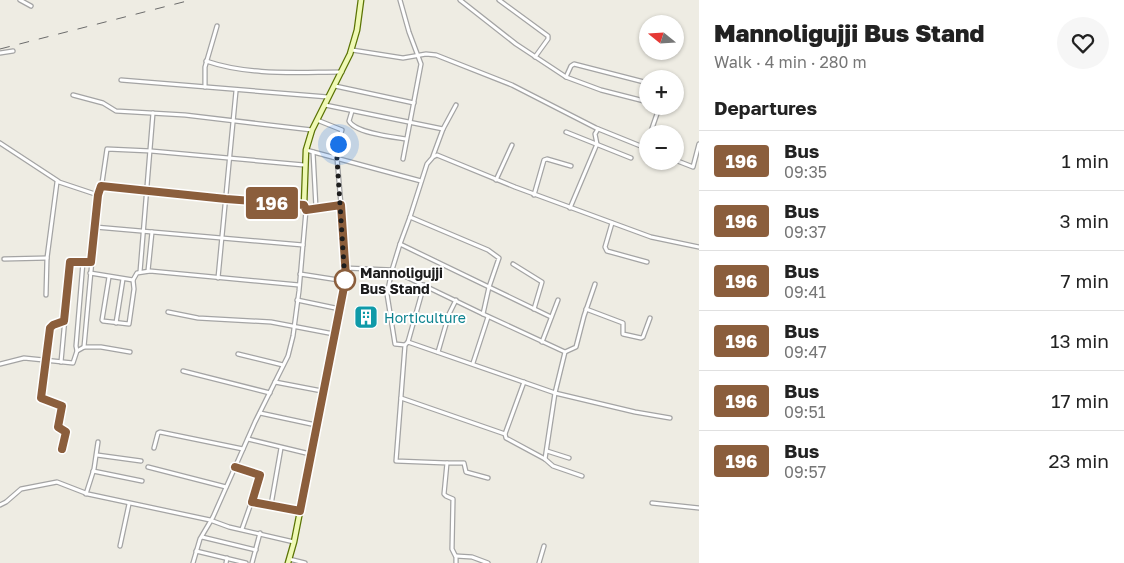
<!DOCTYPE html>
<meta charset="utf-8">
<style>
body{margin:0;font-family:"Golos Text",sans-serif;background:#f6f6f6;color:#222;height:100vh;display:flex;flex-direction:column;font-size:19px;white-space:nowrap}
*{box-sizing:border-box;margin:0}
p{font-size:16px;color:#767676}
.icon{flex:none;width:28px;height:28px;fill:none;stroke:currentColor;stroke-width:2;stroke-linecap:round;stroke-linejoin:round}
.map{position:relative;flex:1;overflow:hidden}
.panel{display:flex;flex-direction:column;background:#fff;width:425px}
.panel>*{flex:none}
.badge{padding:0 10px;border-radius:4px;font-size:18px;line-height:32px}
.needle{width:32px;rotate:288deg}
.fabs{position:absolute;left:639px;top:15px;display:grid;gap:10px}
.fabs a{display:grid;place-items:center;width:45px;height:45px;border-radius:50%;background:#fff;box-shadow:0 1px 4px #0004;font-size:25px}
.you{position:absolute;width:25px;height:25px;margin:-12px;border:4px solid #fff;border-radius:50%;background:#1a73e8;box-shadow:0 0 0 8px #1a73e833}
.map>.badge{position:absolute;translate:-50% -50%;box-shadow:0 0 0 2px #fff}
h2{padding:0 15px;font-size:19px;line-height:45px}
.round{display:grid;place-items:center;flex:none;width:52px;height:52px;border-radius:26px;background:#f6f6f6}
.summary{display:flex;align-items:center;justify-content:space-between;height:85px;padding:0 15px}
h1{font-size:24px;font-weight:800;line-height:38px}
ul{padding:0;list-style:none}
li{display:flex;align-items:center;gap:15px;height:60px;padding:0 15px;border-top:1px solid #e0e0e0}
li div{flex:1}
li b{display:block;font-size:19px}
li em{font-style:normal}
li .badge{min-width:55px;font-weight:700;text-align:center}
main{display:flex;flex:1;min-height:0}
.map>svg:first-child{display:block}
</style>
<main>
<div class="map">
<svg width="699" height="563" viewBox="0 0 699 563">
<rect width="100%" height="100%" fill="#eeece3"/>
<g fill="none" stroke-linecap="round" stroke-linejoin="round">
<g stroke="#a4a4a4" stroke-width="5.5">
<g id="street">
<polyline points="20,0 31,6"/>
<polyline points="400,0 409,32 421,64 403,159"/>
<polyline points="460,0 516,44 566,77 601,90 648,102"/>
<polyline points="499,0 548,36 548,39 535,57"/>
<polyline points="352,50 403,58 426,54 436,55 512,85 596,128 648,149"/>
<polyline points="0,53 13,51"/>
<path d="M206 61C250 76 297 72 342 72"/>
<polyline points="566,77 571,66 574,64 648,83"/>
<polyline points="121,80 328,97"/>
<polyline points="335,86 414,103"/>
<polyline points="205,87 205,67 217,26"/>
<polyline points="73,95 103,103 116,111 185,115 312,130"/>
<polyline points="325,105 443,129"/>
<path d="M352 111 349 121C355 133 393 137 406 139"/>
<polyline points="317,120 342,130 333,157"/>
<polyline points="566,132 631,158"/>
<polyline points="650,134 658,111 656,106"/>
<polyline points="0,143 58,181"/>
<polyline points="645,148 648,140"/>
<polyline points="306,150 421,181"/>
<polyline points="313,152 316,208"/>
<polyline points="433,156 443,129 456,105"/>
<polyline points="337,158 341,205"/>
<polyline points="675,160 693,167 699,144"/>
<polyline points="496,180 512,145"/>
<polyline points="101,186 304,205"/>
<polyline points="534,195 544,160 547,159 571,166"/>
<polyline points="570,208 597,144 595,134 598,129"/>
<polyline points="612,223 605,247 607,251 647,262"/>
<polyline points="95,227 303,245"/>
<polyline points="400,244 410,217"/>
<polyline points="4,259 47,258"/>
<polyline points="513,264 542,282 534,309"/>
<polyline points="345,268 392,270 400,244 489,287 499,258 488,250 410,217 427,164 433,157 437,155 515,187 651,237 699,247"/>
<polyline points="148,271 152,232"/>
<polyline points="140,272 153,113"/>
<polyline points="90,273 133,280 137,273 150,271 299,285"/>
<polyline points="300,274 345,281"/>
<polyline points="109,277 102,320 103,321 129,324 134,289 133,280"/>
<polyline points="218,278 236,91"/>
<polyline points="46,295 47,258 57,182 59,182 98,195"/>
<polyline points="297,300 340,309"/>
<polyline points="586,309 623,323 623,334 641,338 643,337 650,318"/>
<polyline points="168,312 198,318 271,322 334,334"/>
<polyline points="483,314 565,352 555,393 545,459"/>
<polyline points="116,323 123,279"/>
<polyline points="408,342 424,285"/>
<polyline points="542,342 558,300"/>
<polyline points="405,345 408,342 555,393 635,412 670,418"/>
<polyline points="84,347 101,347 130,352"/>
<polyline points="77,351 76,346 83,262"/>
<polyline points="438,352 449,314 456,300"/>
<polyline points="565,352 576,347 584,316 595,284"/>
<polyline points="238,354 283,365"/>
<polyline points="61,362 70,264 72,262 91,262"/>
<polyline points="473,363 488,317"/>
<polyline points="0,364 24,358 73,363 77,351 84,347 98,195 102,183 107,149 151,151 304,165"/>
<polyline points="183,371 270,393"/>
<polyline points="275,382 322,391"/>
<polyline points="524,382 505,434 506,438 545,459 553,466 582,476"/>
<polyline points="401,398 505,434"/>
<polyline points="260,413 316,425"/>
<polyline points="248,439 310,454"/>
<polyline points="154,448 158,433 160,432 243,449"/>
<polyline points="61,449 67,431 58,426 62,407 41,398 50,328 53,325 64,321"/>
<polyline points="547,451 569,458"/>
<polyline points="97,455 141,461"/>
<polyline points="447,463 464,463 466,472 488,478"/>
<polyline points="148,467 226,487"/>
<polyline points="235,467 261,475 242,529"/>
<polyline points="93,471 142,481"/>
<polyline points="86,494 94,469 98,442"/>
<polyline points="252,501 300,511"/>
<polyline points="652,503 699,508"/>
<polyline points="0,505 6,502 21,489 57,482 88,494 210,520 229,527 294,542"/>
<polyline points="271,505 281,448"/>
<polyline points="202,537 256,550"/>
<polyline points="120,546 129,504"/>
<polyline points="196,551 246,563"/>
<polyline points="456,556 472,557 488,563"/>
<polyline points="289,559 305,563"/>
<polyline points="193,563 200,539 213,517 255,422 288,356 293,336 299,291 306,210"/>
<polyline points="226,563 227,558"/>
<polyline points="252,563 260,533"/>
<polyline points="456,563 456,557 452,549 453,499 446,496 444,494 447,463 396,461 405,345 395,344 387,294 392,270 483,314 489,287 551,317"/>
<polyline points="539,563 544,546"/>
</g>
</g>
<g stroke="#5b7404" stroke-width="7">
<polyline id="secondary" points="288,563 294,542 346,277 341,205 306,210 304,205 306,150 312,130 350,54 357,30 361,0"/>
</g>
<use href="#street" stroke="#fff" stroke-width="3"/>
<use href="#secondary" stroke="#eff9b5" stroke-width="4.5"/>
<polyline stroke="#6b6b6b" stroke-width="1" stroke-dasharray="10 10" stroke-linecap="butt" points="0,49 191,0"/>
</g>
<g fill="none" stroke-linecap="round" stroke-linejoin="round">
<g stroke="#fff" stroke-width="11">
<polyline id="line" points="62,449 66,432 58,427 62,406 41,398 50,328 53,325 64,321 70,262 91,262 98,195 101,186 226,199 304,205 306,210 341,205 346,277 300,511 252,502 260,475 235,467"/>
</g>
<use href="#line" stroke="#8b5e3c" stroke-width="8"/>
<polyline stroke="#1d1d1d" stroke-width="5" stroke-dasharray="0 9" points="338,144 333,157 337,158 345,281 345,280"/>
</g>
<defs>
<g id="building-square" transform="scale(1.25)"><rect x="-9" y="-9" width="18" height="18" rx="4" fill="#0f9aa8" stroke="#fff"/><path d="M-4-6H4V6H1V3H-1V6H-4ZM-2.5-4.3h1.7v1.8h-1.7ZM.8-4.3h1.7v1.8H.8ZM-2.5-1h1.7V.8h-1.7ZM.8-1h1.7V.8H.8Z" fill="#fff"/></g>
</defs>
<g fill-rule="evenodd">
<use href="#building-square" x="366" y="317"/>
</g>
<circle fill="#fff" stroke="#8b5e3c" stroke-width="2.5" cx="345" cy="280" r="10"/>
<g text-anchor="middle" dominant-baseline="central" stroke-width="4" stroke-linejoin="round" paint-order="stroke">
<g font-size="14" font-weight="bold" fill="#1d1d1d" stroke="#fff" text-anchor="start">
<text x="360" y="272">Mannoligujji<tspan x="360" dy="16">Bus Stand</tspan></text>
</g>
<g font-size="14" fill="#0d838f" stroke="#fff" text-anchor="start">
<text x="384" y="317">Horticulture</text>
</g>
</g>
</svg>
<div class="fabs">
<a><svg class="needle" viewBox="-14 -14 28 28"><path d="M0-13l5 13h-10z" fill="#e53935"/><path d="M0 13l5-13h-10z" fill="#767676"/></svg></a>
<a>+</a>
<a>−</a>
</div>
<div class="you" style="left:338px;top:144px"></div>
<b class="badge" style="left:272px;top:203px;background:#8b5e3c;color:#fff">196</b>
</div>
<section class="panel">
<div class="summary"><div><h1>Mannoligujji Bus Stand</h1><p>Walk · 4 min · 280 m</p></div><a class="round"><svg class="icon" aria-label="heart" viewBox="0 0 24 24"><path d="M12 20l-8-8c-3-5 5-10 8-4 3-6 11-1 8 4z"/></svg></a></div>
<h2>Departures</h2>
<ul>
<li><span class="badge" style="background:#8b5e3c;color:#fff">196</span><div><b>Bus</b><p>09:35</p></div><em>1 min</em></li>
<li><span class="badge" style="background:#8b5e3c;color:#fff">196</span><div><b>Bus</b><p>09:37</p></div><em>3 min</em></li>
<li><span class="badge" style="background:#8b5e3c;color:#fff">196</span><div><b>Bus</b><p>09:41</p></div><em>7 min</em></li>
<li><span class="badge" style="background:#8b5e3c;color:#fff">196</span><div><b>Bus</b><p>09:47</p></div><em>13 min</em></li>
<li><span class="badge" style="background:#8b5e3c;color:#fff">196</span><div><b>Bus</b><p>09:51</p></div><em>17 min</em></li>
<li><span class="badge" style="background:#8b5e3c;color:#fff">196</span><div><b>Bus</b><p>09:57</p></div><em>23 min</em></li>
</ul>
</section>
</main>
